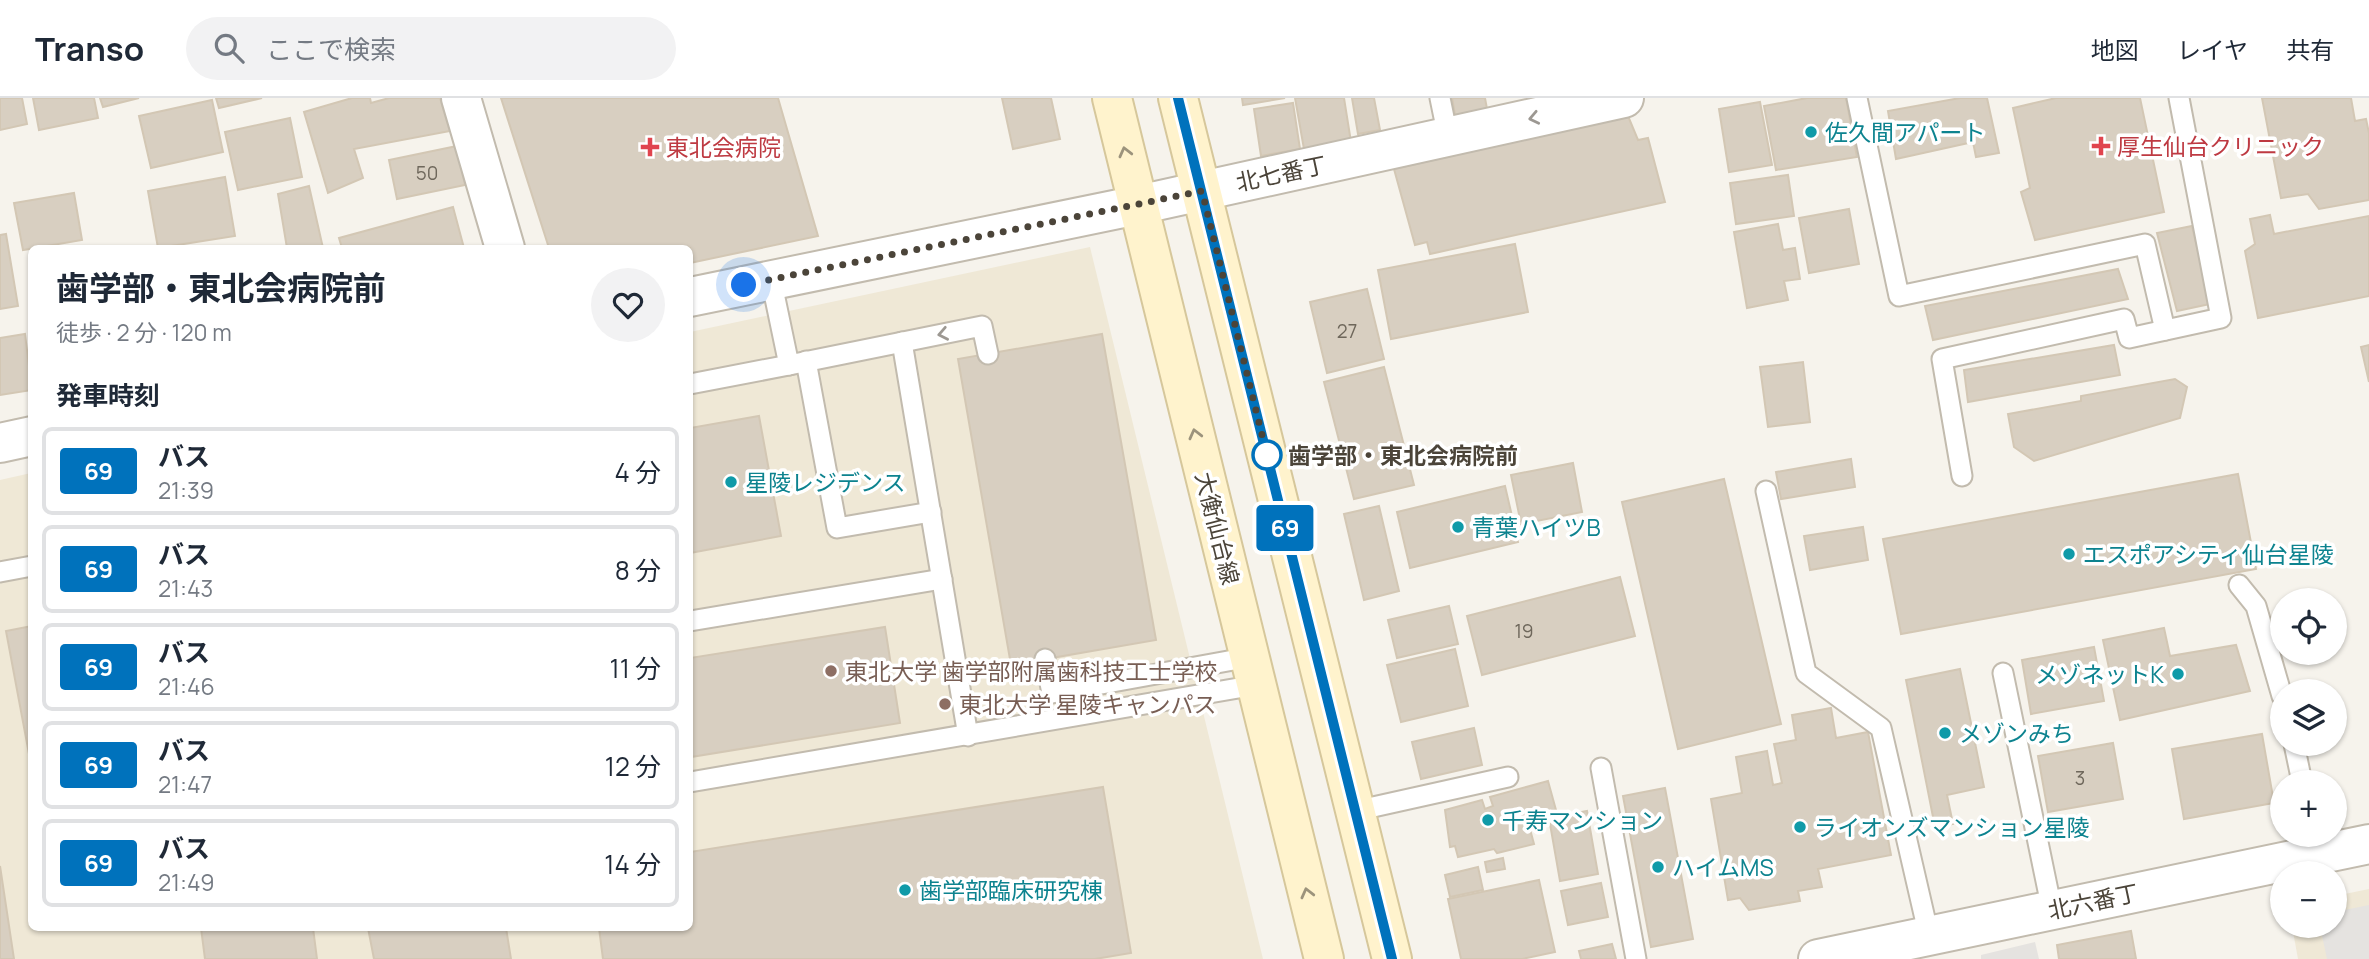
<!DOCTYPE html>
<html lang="ja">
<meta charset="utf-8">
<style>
body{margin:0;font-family:Manrope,"Noto Sans JP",sans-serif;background:#f2f2f3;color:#1f2937;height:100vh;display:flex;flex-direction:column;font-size:26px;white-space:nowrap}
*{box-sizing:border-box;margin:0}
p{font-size:23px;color:#747a83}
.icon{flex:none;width:38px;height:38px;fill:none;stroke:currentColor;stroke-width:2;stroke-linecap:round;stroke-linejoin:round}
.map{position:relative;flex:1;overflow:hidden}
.details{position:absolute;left:28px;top:147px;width:665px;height:686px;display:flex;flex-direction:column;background:#fff;border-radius:10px;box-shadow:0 2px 5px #0004}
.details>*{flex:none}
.badge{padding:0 14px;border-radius:5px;font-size:24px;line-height:46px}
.buttons{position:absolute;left:2270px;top:490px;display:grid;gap:14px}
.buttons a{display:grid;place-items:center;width:77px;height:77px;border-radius:50%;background:#fff;box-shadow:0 2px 5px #0004;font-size:35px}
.you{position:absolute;width:35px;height:35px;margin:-18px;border:5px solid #fff;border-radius:50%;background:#1a73e8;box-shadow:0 0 0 10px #1a73e833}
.map>.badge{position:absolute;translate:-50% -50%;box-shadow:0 0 0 4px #fff}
h2{padding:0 28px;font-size:26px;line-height:63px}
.round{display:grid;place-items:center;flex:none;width:74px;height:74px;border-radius:37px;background:#f2f2f3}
.head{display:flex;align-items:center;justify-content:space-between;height:119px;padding:0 28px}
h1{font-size:33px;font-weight:700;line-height:52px}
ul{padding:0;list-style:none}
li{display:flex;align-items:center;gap:21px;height:88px;margin:0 14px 10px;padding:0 14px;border:4px solid #e0e1e3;border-radius:10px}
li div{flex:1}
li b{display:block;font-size:26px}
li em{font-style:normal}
li .badge{min-width:77px;font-weight:700;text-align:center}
header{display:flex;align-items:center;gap:42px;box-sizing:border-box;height:98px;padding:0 35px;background:#fff;border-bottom:2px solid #e0e1e3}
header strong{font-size:33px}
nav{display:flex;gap:38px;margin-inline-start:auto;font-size:24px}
.search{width:490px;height:63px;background:#f2f2f3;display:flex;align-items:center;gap:18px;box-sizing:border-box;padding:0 24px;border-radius:38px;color:#747a83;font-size:26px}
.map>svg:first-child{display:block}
</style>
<header>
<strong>Transo</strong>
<div class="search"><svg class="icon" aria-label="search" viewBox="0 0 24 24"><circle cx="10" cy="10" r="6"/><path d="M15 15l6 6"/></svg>ここで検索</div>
<nav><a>地図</a><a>レイヤ</a><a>共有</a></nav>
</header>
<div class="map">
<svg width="2369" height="861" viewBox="0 0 2369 861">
<rect width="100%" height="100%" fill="#f6f3ec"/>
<g fill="#efe8d6">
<polygon points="1090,149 1263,861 0,861 0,382 31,375 32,830 690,830 690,234"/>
<polygon points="2369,791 2369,861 2298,861 2292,828 2334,828 2335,798"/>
</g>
<g fill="#e5e3e0">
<polygon points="2369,807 2369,861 2327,861 2320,828 2334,828 2335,814"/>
<polygon points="2035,844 2039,861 1981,861 1981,857"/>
</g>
<g fill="#d8cfc1" stroke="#d3c7b4" stroke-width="2">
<polygon points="0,0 22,0 27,26 0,32"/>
<polygon points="33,0 94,0 98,20 39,32"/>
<polygon points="100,0 139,0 103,9"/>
<polygon points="216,0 262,0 219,10"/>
<polygon points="352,0 370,0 371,5 389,0 440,0 450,33 354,51 363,80 328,95 304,14"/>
<polygon points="501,0 778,0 818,138 690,165 690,150 549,150"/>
<polygon points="1002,0 1051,0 1060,41 1013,51"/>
<polygon points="1242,0 1285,0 1243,7"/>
<polygon points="1295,0 1344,0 1351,44 1304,51"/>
<polygon points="1352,0 1374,0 1380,32 1358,36"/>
<polygon points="1452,0 1485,0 1487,11 1455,17"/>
<polygon points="1807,0 1846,0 1857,59 1776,72 1764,8"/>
<polygon points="1960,0 1987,0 1999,55 1976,59 1973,44 1896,61 1888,13"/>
<polygon points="2056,0 2140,0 2164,114 2035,142 2021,94 2030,90 2013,10"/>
<polygon points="2262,0 2351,0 2355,23 2366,21 2369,35 2369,102 2319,111 2308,96 2281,100"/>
<polygon points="212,2 223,54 151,70 139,18"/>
<polygon points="1760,4 1772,67 1729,74 1719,11"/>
<polygon points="1293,5 1300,51 1261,58 1254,11"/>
<polygon points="1628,18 1638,42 1648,40 1665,104 1430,156 1427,144 1415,147 1394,71"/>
<polygon points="290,20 302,79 238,92 225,34"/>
<polygon points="457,48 465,87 397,101 389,62"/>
<polygon points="1788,77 1794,118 1736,126 1730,85"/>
<polygon points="225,79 235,138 158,150 148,93"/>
<polygon points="309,88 323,150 287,150 278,96"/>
<polygon points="74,95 82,142 23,152 14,105"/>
<polygon points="453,109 464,150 342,150 339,140"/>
<polygon points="1849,111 1859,166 1809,175 1799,120"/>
<polygon points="2270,117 2274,136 2369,118 2369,198 2258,220 2245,153 2255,146 2250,121"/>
<polygon points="1778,126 1783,152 1795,150 1800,181 1784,183 1788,202 1747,210 1734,134"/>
<polygon points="2192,128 2210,206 2177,213 2157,135"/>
<polygon points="6,136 18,208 0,211 0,137"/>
<polygon points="1515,146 1528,214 1391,241 1378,172"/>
<polygon points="2118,171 2128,201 1933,242 1925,208"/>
<polygon points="1367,191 1384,261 1327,275 1310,204"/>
<polygon points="25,236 32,292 0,297 0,240"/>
<polygon points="1102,236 1156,542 1011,567 958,261"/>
<polygon points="2114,247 2120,277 1968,304 1964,272"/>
<polygon points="2369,247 2369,284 2361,249"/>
<polygon points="1803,264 1810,324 1768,329 1760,269"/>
<polygon points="1384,269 1414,387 1354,401 1324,284"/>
<polygon points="2175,281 2187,289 2180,320 2034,363 2014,349 2008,316 2081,303 2081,298"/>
<polygon points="759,318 781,438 690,455 690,330"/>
<polygon points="1851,361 1855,389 1781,401 1776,374"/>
<polygon points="1573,365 1582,414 1521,426 1511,377"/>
<polygon points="2238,376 2256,471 1901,536 1883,441"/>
<polygon points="1724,381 1781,626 1678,651 1622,404"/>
<polygon points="1505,388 1518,444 1410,470 1397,414"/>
<polygon points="1379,408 1399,493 1364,502 1344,416"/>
<polygon points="1863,429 1868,462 1810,472 1804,438"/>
<polygon points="1620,479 1635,538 1482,577 1467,518"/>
<polygon points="1449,508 1458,546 1397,560 1388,522"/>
<polygon points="32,528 32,672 6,533"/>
<polygon points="885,529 900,625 691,659 690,560"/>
<polygon points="2164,530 2170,558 2236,547 2250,593 2120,622 2103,542"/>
<polygon points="2094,549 2104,603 2031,616 2022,562"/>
<polygon points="1455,551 1468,608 1401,624 1387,567"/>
<polygon points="1960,571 1984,689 1947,697 1953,726 1935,729 1906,582"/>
<polygon points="1831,610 1836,640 1868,634 1891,757 1818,771 1822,789 1798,793 1800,803 1749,812 1740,800 1728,802 1711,701 1742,695 1736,659 1767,653 1773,687 1782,685 1774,646 1796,642 1792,617"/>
<polygon points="1474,630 1482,667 1421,681 1412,644"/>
<polygon points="2262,636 2274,705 2184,721 2172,651"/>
<polygon points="2113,645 2123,701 2048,714 2038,658"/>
<polygon points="1548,683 1556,712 1527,720 1534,746 1497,755 1494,751 1458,759 1455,748 1450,749 1445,712 1482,702 1485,711 1493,708 1490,699"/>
<polygon points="1103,689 1131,855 1095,861 603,861 599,830 690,830 690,754"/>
<polygon points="1665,690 1693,841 1651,849 1623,698"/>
<polygon points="1587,713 1598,776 1560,783 1549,720"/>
<polygon points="1503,760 1505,771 1487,774 1485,764"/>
<polygon points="0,768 14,861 0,861"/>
<polygon points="1478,769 1483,792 1450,799 1445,777"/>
<polygon points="1539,782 1555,854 1522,861 1461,861 1448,801"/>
<polygon points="1601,785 1608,819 1568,827 1561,793"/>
<polygon points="201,830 313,830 317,861 205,861"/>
<polygon points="368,830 506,830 511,861 374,861"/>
<polygon points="2131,833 2136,861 2059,861 2057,847"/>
<polygon points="1612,846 1616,861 1581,861 1579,853"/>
</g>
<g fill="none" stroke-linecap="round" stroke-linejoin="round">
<g stroke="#c2bbae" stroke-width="23">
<g id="service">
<polyline points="1440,0 1448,39"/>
<polyline points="1857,0 1899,198 2145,146 2165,232"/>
<polyline points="771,181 789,267 982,228 988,256"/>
<polyline points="902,244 968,638"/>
<polyline points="806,263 837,430 931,414"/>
<polyline points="690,286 789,267"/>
<polyline points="1962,378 1942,261 2124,221 2129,240 2221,220 2179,0"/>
<polyline points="1766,393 1806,575 1881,630 1929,838"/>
<polyline points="0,474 32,468"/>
<polyline points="2239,487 2256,508 2282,598"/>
<polyline points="690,523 942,481"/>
<polyline points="1045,561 1052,595 1250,559"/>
<polyline points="2003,575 2052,812"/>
<polyline points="2294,646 2302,684"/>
<polyline points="1601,670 1636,861"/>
<polyline points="690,684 1256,587"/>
<polyline points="1355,713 1508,679"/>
</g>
</g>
<g stroke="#c2bbae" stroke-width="42">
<g id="minor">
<polyline points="461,0 505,150"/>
<polyline points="1138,107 1624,0"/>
</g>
</g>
<g stroke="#c2bbae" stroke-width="42">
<g id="tertiary">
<polyline points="690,199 1138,107"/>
<polyline points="0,345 32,338"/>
<polyline points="1818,861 2369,746"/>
</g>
</g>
<g stroke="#d6c79b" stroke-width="42">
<g id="secondary">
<polyline points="1112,0 1324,861"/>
<polyline points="1178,0 1392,861"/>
</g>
</g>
<use href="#service" stroke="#fff" stroke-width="19"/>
<use href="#minor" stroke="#fff" stroke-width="38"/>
<use href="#tertiary" stroke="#fff" stroke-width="38"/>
<use href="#secondary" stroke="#fff3cd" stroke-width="38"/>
</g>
<defs><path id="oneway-chevron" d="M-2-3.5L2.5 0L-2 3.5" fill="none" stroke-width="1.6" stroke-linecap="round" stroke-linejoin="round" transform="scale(1.75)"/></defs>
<g stroke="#9c9892">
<use href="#oneway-chevron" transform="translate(1534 20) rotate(168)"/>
<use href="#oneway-chevron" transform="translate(943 236) rotate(169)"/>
</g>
<g stroke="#9c937c">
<use href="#oneway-chevron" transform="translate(1125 54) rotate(-104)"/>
<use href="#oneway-chevron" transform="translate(1195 336) rotate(-104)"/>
<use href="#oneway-chevron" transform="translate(1307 795) rotate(-104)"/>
</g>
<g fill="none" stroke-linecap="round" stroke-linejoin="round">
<g stroke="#fff" stroke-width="16">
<polyline id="line" points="1178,0 1392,861"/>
</g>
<use href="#line" stroke="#0072bc" stroke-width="10"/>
<polyline stroke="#4b4439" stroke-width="7" stroke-dasharray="0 12.6" points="744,187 1202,93 1267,357"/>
</g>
<g fill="#0f9aa8" stroke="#fff" stroke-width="2.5">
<circle cx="1811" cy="34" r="7"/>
<circle cx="731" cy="384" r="7"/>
<circle cx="1458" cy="429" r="7"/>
<circle cx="2069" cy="456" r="7"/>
<circle cx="2178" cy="576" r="7"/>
<circle cx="1945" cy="635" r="7"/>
<circle cx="1488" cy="722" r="7"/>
<circle cx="1800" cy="729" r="7"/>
<circle cx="1658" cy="769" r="7"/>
<circle cx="905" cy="792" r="7"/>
</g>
<g fill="#e0444e" stroke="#fff" stroke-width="2.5">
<path d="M2097.5 37.5h7v7h7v7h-7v7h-7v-7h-7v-7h7z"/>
<path d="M646.5 38.5h7v7h7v7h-7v7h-7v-7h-7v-7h7z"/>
</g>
<circle fill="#fff" stroke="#0072bc" stroke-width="3.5" cx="1267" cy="357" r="14"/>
<g fill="#8d6e63" stroke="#fff" stroke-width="2.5">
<circle cx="831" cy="573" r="7"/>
<circle cx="945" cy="606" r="7"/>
</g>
<g text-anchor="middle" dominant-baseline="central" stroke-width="7" stroke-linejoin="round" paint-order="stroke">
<g font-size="19" fill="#6e675b">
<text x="427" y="75">50</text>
<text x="1347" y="233">27</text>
<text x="1524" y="533">19</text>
<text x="2080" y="680">3</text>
</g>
<g font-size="23" fill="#0d838f" stroke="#fff" text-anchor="start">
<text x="1825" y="34">佐久間アパート</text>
<text x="745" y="384">星陵レジデンス</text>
<text x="1472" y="429">青葉ハイツB</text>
<text x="2083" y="456">エスポアシティ仙台星陵</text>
<text x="2164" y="576" text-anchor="end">メゾネットK</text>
<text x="1959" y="635">メゾンみち</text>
<text x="1502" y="722">千寿マンション</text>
<text x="1814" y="729">ライオンズマンション星陵</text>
<text x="1672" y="769">ハイムMS</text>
<text x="919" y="792">歯学部臨床研究棟</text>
</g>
<g font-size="23" fill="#be3a42" stroke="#fff" text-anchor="start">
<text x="2117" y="48">厚生仙台クリニック</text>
<text x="666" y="49">東北会病院</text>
</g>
<g font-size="23" fill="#4b4439" stroke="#fff">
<text transform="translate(1281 75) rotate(-12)">北七番丁</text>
<text transform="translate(1218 430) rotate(76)">大衡仙台線</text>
<text transform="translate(2093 803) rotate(-12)">北六番丁</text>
</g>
<g font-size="23" font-weight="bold" fill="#4b4439" stroke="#fff" text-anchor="start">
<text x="1288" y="357">歯学部・東北会病院前</text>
</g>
<g font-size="23" fill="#785e54" stroke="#fff" text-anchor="start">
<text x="845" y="573">東北大学 歯学部附属歯科技工士学校</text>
<text x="959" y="606">東北大学 星陵キャンパス</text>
</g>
</g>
</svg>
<div class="buttons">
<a><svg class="icon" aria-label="locate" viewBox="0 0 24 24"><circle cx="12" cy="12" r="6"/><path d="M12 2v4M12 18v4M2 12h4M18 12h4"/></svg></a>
<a><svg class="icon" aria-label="layers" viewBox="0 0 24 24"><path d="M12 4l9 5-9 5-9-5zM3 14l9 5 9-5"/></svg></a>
<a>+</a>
<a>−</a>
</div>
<div class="you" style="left:744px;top:187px"></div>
<b class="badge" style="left:1285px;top:430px;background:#0072bc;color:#fff">69</b>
<section class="details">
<div class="head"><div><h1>歯学部・東北会病院前</h1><p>徒歩 · 2 分 · 120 m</p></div><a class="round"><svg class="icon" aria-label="heart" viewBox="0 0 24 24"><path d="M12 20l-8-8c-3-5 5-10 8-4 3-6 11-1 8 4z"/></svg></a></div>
<h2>発車時刻</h2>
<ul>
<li><span class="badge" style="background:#0072bc;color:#fff">69</span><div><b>バス</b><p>21:39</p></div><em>4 分</em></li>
<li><span class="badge" style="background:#0072bc;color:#fff">69</span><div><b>バス</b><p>21:43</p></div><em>8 分</em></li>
<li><span class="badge" style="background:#0072bc;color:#fff">69</span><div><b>バス</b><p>21:46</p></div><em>11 分</em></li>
<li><span class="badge" style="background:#0072bc;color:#fff">69</span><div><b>バス</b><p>21:47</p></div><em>12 分</em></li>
<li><span class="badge" style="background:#0072bc;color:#fff">69</span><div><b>バス</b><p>21:49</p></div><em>14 分</em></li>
</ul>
</section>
</div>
